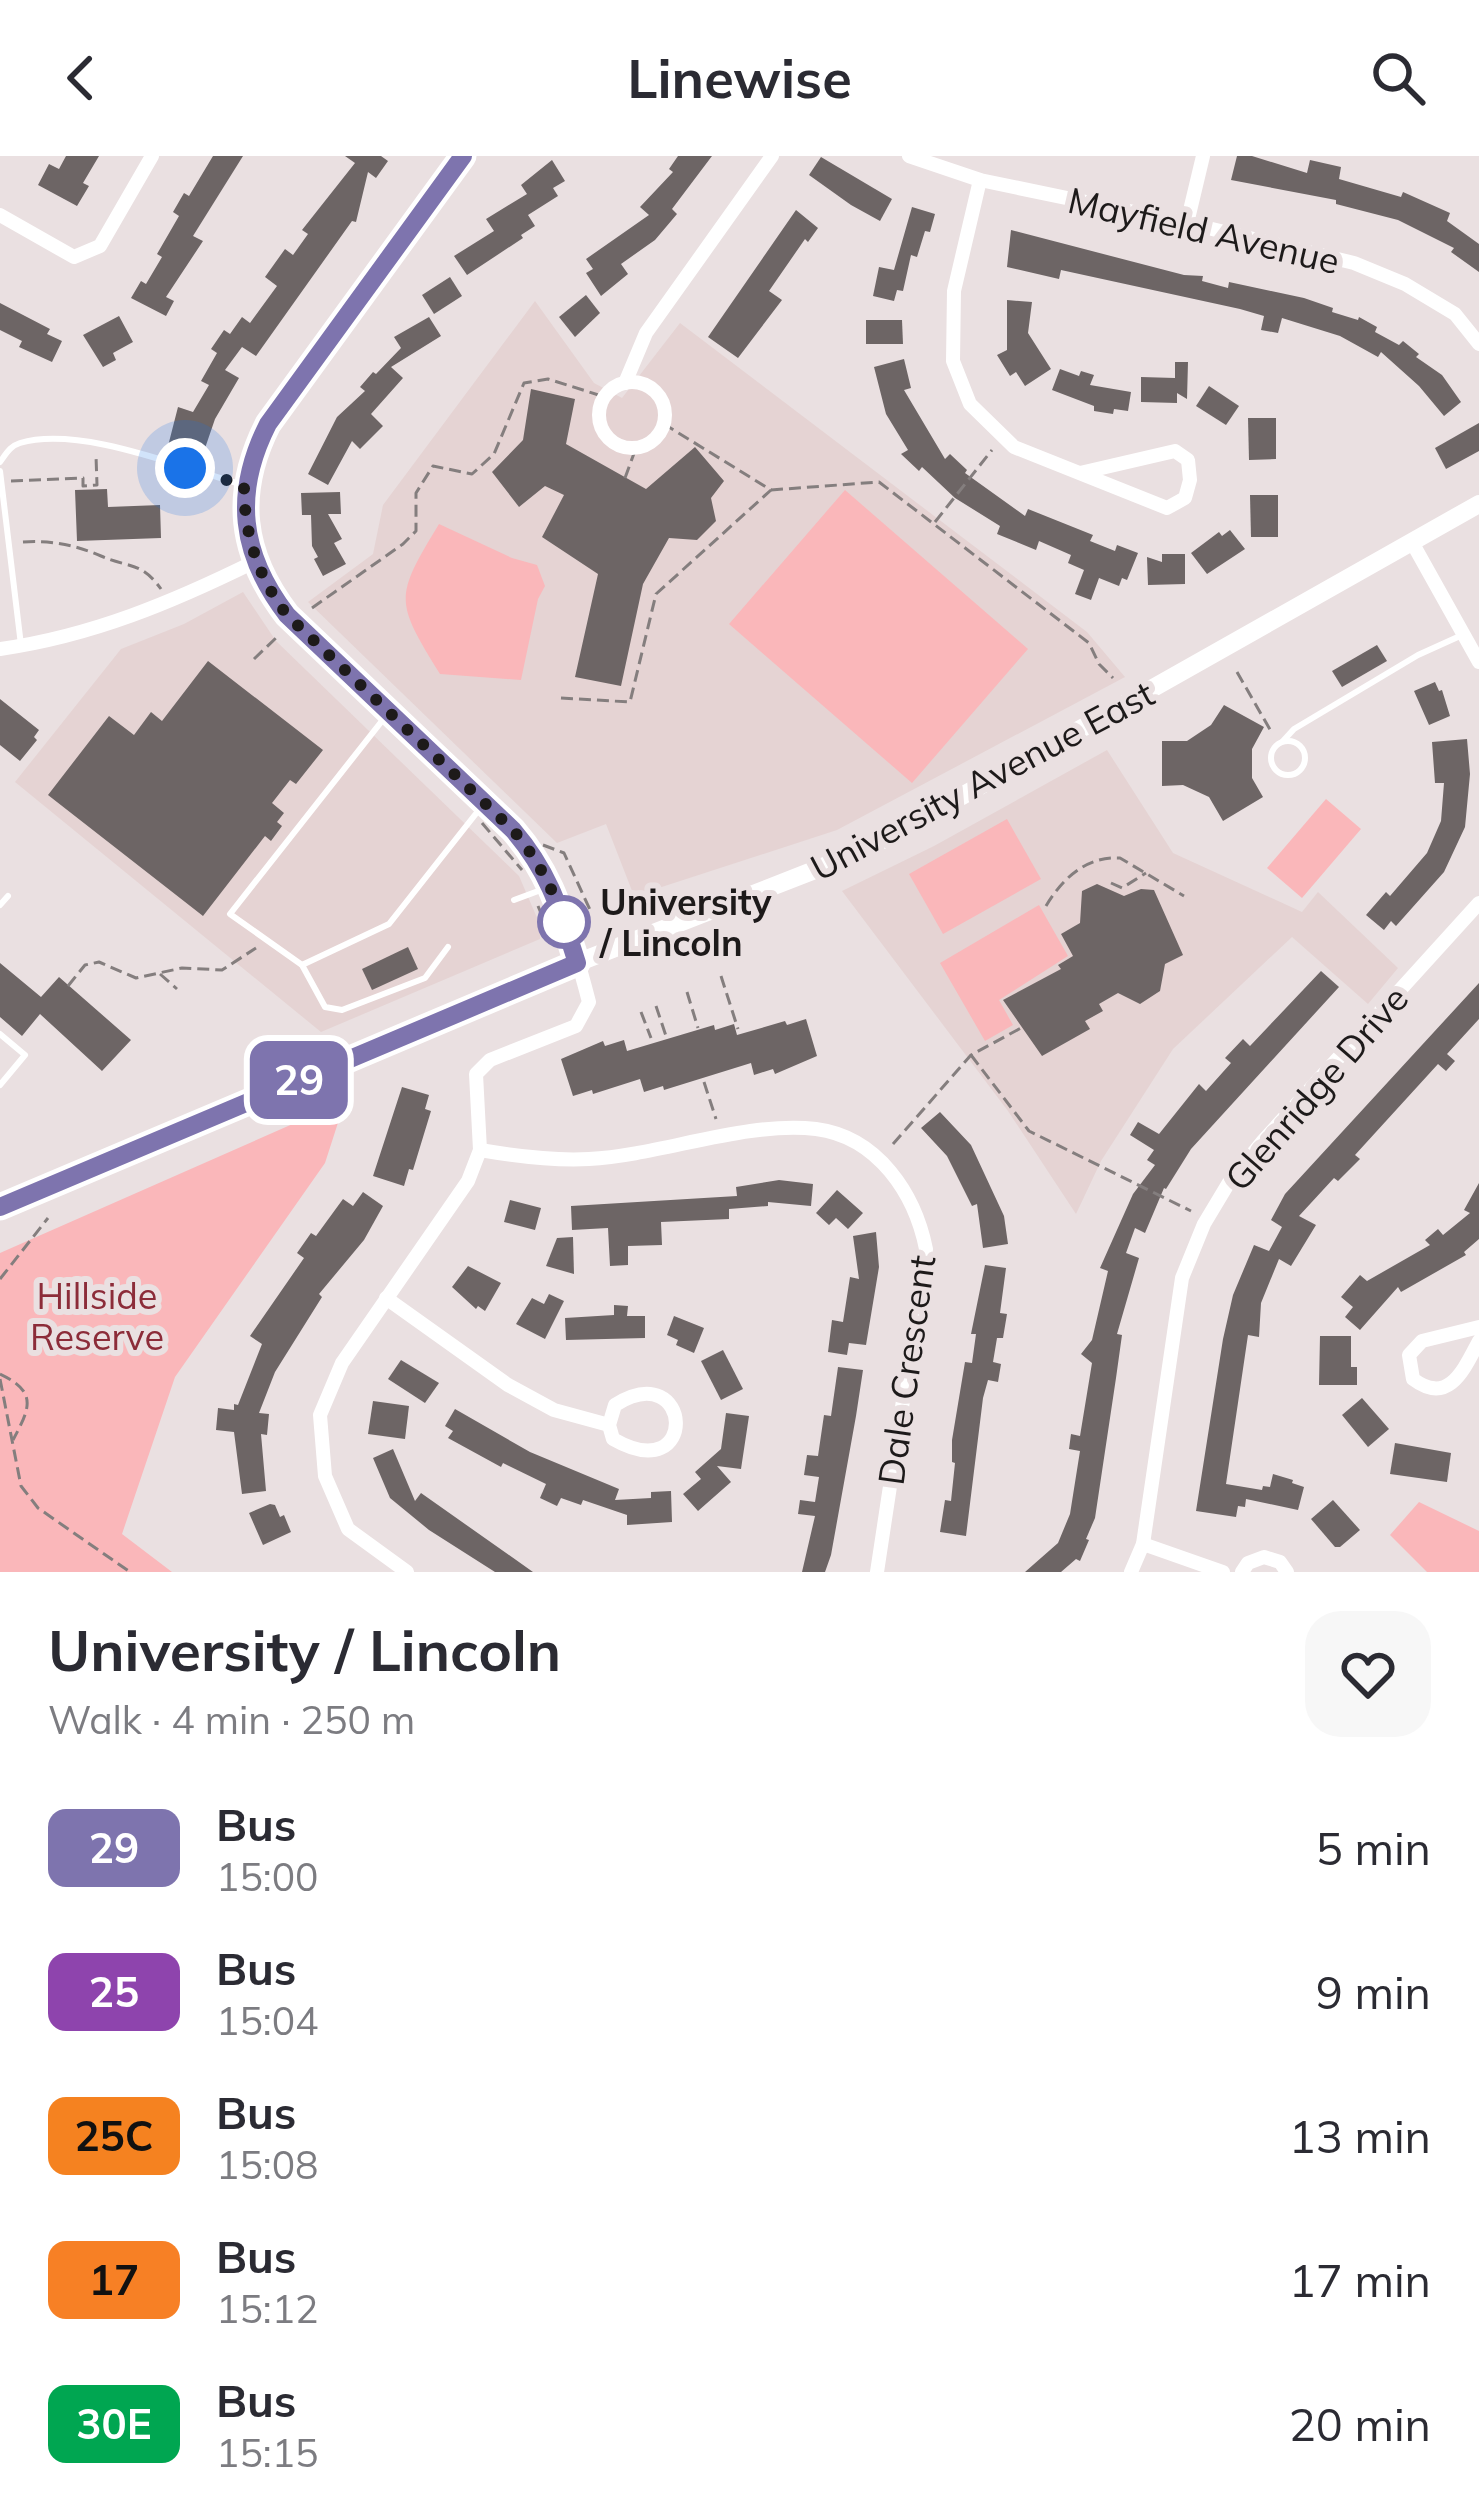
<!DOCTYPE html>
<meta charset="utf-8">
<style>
body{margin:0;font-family:Mulish,sans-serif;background:#f7f7f7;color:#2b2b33;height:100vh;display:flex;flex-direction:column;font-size:45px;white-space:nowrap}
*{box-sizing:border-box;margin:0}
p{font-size:39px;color:#7c7c81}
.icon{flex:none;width:66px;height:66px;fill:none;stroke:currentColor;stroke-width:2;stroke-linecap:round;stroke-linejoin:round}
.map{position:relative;height:1416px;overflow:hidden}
.sheet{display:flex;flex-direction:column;background:#fff;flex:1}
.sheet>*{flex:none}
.badge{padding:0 24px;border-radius:18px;font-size:42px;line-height:78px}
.you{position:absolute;width:60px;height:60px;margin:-30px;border:9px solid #fff;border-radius:50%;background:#1a73e8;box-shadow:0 0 0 18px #1a73e833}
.map>.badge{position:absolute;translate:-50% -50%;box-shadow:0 0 0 6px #fff}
.round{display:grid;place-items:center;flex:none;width:126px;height:126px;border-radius:36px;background:#f7f7f7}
.overview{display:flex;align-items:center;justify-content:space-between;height:204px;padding:0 48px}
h1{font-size:57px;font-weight:700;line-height:90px}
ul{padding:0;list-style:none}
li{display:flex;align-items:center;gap:36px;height:144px;padding:0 48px}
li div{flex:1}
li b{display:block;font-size:45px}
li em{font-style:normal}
li .badge{min-width:132px;font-weight:700;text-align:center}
header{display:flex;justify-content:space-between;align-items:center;height:156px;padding:0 48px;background:#fff;font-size:54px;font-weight:700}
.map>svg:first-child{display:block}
</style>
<header><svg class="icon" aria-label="back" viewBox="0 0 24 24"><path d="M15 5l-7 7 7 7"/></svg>Linewise<svg class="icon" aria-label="search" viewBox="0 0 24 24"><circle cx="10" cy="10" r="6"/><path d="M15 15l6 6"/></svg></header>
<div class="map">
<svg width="1479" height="1416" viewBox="0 0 1479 1416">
<rect width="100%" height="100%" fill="#eae0e1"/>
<g fill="#e5d3d3">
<polygon points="535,145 594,227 622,242 680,167 1087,476 1125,521 837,674 634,740 606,668 557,687 308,446 373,398 383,349"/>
<polygon points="243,436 276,485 519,720 541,771 540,783 321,876 15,626 121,493 184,468"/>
<polygon points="1107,594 1173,697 1302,756 1318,736 1398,812 1368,848 1292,781 1173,893 1101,1005 1076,1058 1008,955 842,735 934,690"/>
</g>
<g fill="#fab7ba">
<polygon points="845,334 1028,493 912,627 729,468"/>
<path d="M439 368 512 402 537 409 545 430 538 443 521 524 440 518C395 445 394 442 439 368Z"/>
<polygon points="1326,643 1361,673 1302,742 1267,712"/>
<polygon points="1007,663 1041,723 943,778 909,718"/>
<polygon points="1039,749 1068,800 999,844 1013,869 985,885 940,807"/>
<polygon points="345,945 325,1007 175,1221 122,1378 172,1416 0,1416 0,1097"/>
<polygon points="1419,1346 1479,1375 1479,1416 1427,1416 1390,1379"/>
</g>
<g fill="#6d6565">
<polygon points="66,0 99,0 83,27 89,30 77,50 38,29 49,8 59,13"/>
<polygon points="213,0 243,0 193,80 203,85 166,141 174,145 166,160 131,142 141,125 146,128 162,101 157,98 179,60 173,56 184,37 189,40"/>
<polygon points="345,0 381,0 388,5 376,22 368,16 356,66 352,65 256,200 242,191 225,214 239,222 215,263 202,301 168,290 178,251 193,256 209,229 201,225 217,197 211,193 224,174 230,178 242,161 250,167 277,130 265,121 285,93 293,99 308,78 302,74 355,7"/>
<polygon points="678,0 712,0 672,53 677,58 655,84 621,108 628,118 601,140 586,117 593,113 586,103 649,59 640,51 673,16 669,13"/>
<polygon points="1237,0 1252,0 1307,17 1310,4 1341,11 1339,23 1401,41 1403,36 1450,57 1447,65 1479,88 1479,116 1451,96 1454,92 1398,64 1336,48 1336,44 1231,24"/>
<polygon points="821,1 892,43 880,65 851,49 809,19"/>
<polygon points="552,4 565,25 553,32 558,40 528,59 535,70 521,79 523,82 467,119 454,100 494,75 486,63 527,38 521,29"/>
<polygon points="912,51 935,58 930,76 925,75 917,101 911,99 903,135 897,134 894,145 873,140 879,111 894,114"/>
<polygon points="796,54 818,72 808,86 805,83 769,135 782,144 738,202 708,181"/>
<polygon points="1011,74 1184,119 1203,120 1202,125 1228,132 1229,126 1304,142 1333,152 1332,156 1358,164 1359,161 1377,171 1375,176 1399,189 1403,185 1419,198 1416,201 1442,219 1461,246 1444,260 1419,230 1381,196 1378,201 1340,180 1282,162 1278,177 1261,174 1264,160 1240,153 1061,114 1059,123 1007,111"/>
<polygon points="450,121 462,140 434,158 422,139"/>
<polygon points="586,139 600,157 575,181 559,161"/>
<polygon points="1007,144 1032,146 1028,177 1051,213 1025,230 1016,216 1010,220 997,199 1007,194"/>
<polygon points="0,147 50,173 47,178 62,185 52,206 19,191 22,185 0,174"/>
<polygon points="119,160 133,186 113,197 116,204 103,211 83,179"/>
<polygon points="429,161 441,180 391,211 403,222 371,258 383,270 360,293 352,285 328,329 308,318 337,261 365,235 360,231 373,216 376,218 401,192 394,181"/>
<polygon points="866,164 902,164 903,188 866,188"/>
<polygon points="904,203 911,232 904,234 945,303 950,298 967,314 965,317 1025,360 1028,353 1093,379 1090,385 1115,395 1117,389 1138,397 1127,424 1122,422 1119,430 1099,422 1091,444 1075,438 1084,414 1068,407 1071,399 1039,385 1036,394 997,378 1000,370 955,342 922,311 919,315 901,298 908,294 886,258 874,211"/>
<polygon points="1175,206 1188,206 1187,243 1177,237 1177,247 1141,246 1141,221 1175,222"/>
<polygon points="1060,213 1079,220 1081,215 1094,219 1090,229 1131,236 1128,255 1114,253 1113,258 1094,255 1094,250 1052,234"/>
<polygon points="1209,230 1239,250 1226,269 1196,250"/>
<polygon points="531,233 575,243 566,288 646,333 695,291 724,325 711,342 716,365 697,384 669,382 643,428 621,530 575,521 598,418 542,381 564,339 545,330 519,351 492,316 523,284"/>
<polygon points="1248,262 1276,262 1276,303 1249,304"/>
<polygon points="1479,267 1479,295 1446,313 1435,292"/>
<polygon points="107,333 108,351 160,349 161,382 77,385 75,334"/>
<polygon points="340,336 341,358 328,358 342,383 334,387 346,408 323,420 314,403 318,401 312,390 311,359 302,359 301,337"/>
<polygon points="1250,339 1278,339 1278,381 1251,381"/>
<polygon points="1230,374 1245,393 1207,418 1191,397 1219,376 1222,380"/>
<polygon points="1162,398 1185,398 1185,428 1148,429 1147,401 1162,406"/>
<polygon points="1377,489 1387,505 1342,531 1332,515"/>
<polygon points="208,505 323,594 296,628 290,624 272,647 284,657 277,666 282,670 271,685 265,680 203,760 48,639 109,560 134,579 151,556 162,565"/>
<polygon points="1435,526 1439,535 1442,534 1450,560 1429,569 1414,535"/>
<polygon points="0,543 39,574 34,581 37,584 20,605 0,589"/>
<polygon points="1224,549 1264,571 1252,593 1252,622 1263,641 1223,665 1209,641 1183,629 1162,630 1162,585 1187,585 1211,569"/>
<polygon points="1467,583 1470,618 1465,671 1444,716 1396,770 1391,765 1384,774 1366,759 1386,736 1390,740 1427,697 1441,665 1444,627 1435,627 1432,586"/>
<polygon points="1097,728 1124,740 1141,733 1154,734 1183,799 1165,808 1160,835 1140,848 1118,837 1099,848 1103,855 1085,865 1090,873 1042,900 1003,844 1061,813 1058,809 1073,800 1061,778 1080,767 1082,735"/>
<polygon points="408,791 418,813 372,834 362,813"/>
<polygon points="0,807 41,841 59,821 131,884 102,915 40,858 22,880 0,861"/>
<polygon points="1321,815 1339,831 1191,993 1166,1033 1164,1032 1145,1077 1135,1072 1126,1097 1139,1102 1117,1178 1122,1179 1116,1222 1095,1362 1086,1383 1089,1384 1080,1405 1076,1403 1061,1416 1025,1416 1058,1387 1070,1358 1080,1295 1069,1293 1071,1278 1080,1280 1092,1207 1081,1198 1092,1184 1108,1115 1100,1112 1133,1038 1155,1009 1147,1004 1154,994 1130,979 1138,966 1159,978 1199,928 1206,935 1231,907 1225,902 1243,883 1250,890"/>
<polygon points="1479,827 1479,863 1447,898 1455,905 1446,915 1438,908 1355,999 1360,1003 1338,1025 1334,1022 1299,1060 1316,1069 1291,1110 1279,1103 1261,1147 1259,1181 1248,1179 1226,1328 1262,1334 1263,1330 1270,1331 1273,1318 1293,1324 1292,1327 1304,1331 1298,1354 1246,1343 1245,1351 1238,1350 1236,1361 1196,1355 1223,1183 1233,1139 1254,1089 1269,1095 1282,1071 1271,1064 1285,1038"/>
<polygon points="806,863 817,900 775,918 773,913 754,919 751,907 664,934 663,930 644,936 640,923 593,938 592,934 573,940 561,903 603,885 605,890 624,884 627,895 714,869 715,874 734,868 737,879 785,865 787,869"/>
<polygon points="402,931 429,939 425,953 431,955 413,1014 409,1013 404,1030 373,1020"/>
<polygon points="940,956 971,989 1004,1060 1008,1088 983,1092 977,1048 972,1050 947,1000 921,972"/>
<polygon points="779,1024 813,1028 811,1050 768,1046 768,1050 729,1053 729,1063 661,1066 662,1089 628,1090 628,1109 610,1110 608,1072 572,1074 571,1050 737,1040 736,1031"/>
<polygon points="1479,1027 1479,1083 1464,1096 1466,1099 1401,1136 1398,1131 1360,1174 1345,1161 1353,1151 1341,1141 1360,1119 1367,1125 1430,1089 1425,1084 1438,1073 1443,1079 1470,1057 1464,1054"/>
<polygon points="837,1034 863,1057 848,1073 836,1062 829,1069 816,1057"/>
<polygon points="363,1036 383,1050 364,1084 319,1138 322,1141 275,1216 259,1257 269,1258 267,1279 261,1278 266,1335 242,1338 234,1276 216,1274 218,1252 234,1254 234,1248 238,1249 262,1188 250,1180 304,1102 297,1097 311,1077 316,1080 343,1043 353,1050"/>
<polygon points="510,1044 541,1052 535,1074 504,1066"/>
<polygon points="876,1076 879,1111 866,1189 849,1187 847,1199 828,1196 832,1164 843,1166 850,1121 859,1123 853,1080"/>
<polygon points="573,1081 574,1118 546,1110 557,1082"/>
<polygon points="985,1109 1006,1112 1000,1157 1007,1158 1003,1182 997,1182 993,1206 1001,1208 998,1226 988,1224 983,1242 966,1380 940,1376 945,1344 951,1345 955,1307 952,1306 952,1284 965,1206 972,1207 976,1178 971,1178"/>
<polygon points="468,1110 501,1127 485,1155 478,1150 476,1153 452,1131"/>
<polygon points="549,1138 564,1145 545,1183 516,1168 532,1142 544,1148"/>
<polygon points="614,1149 628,1150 627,1160 645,1160 645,1182 566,1184 565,1162 614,1159"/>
<polygon points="674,1160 704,1172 694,1197 676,1189 678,1184 667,1179"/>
<polygon points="1320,1180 1351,1180 1351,1211 1357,1211 1357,1229 1319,1229"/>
<polygon points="723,1194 743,1233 721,1244 701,1205"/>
<polygon points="401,1204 439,1227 425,1247 388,1223"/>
<polygon points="838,1211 863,1214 856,1260 831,1399 825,1416 802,1416 815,1360 798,1358 800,1344 815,1346 819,1321 804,1319 807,1299 818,1300 824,1259 831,1260"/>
<polygon points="1362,1242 1389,1273 1368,1291 1342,1259"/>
<polygon points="373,1245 409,1250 405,1283 368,1278"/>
<polygon points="455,1253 530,1296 619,1333 615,1344 651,1342 651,1336 671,1335 672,1366 627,1369 627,1359 583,1344 581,1349 561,1342 557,1350 540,1342 546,1328 503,1307 501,1311 448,1282 453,1275 445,1270"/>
<polygon points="726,1257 749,1260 741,1313 717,1310 731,1326 698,1355 683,1338 701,1323 695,1316 721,1293"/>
<polygon points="1395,1287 1451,1297 1447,1326 1390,1318"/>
<polygon points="393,1293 415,1345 421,1337 533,1416 495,1416 429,1374 390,1342 373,1302"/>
<polygon points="1333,1344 1360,1374 1340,1391 1335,1391 1311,1363"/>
<polygon points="270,1348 275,1349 280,1361 284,1359 291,1376 263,1389 249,1357"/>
</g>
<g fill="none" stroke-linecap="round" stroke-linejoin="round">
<g stroke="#847e7e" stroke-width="3" stroke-dasharray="12 6" stroke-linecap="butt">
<polyline points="625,322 636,292"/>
<polyline points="11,325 83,322 83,330 97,329 96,300"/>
<polyline points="771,334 879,326 1089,487 1099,508 1113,522"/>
<polyline points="935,366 992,294"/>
<path d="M23 386C51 384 75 389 101 400 128 412 141 405 161 433"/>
<polyline points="312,452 403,388 416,375 416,337 433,310 472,318 494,298 524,227 548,223 605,241"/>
<polyline points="254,503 277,481"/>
<polyline points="1237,516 1272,577"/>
<polyline points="561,542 630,546 656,438 771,334 664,268"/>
<polyline points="482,667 522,714"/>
<polyline points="543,689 564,697 591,756"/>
<polyline points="1111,727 1122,732 1146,717"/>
<polyline points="538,750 549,776"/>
<path d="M1046 750C1062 723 1086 700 1120 702L1184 740"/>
<polyline points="160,818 177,833"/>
<polyline points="721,820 738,873"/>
<polyline points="68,830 85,809 99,806 136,822 182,812 222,814 256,792"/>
<polyline points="687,836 698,872"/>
<polyline points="656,850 667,883"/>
<polyline points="641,856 651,882"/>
<polyline points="971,899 1029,975 1191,1055"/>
<polyline points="704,926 716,963"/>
<polyline points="893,988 971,899 1021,872"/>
<polyline points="0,1123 48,1062"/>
<path d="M0 1218C38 1236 30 1252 13 1284"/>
<polyline points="0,1223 21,1330 38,1352 130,1416"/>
</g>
<g stroke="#fff" stroke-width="6">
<path d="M0 306C6 298 10 290 20 287 81 269 184 313 244 329"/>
<polyline points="0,315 21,489"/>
<polyline points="389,556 230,758 302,809 389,768 482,650"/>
<circle cx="1288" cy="602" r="17"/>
<polyline points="1283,585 1294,573 1418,499 1460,480"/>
<polyline points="514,744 549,731"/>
<polyline points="0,749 8,740"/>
<polyline points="302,809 325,851 342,854 425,822 448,791"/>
<polyline points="0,878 25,899 0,929"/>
</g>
<g stroke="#fff" stroke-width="14">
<polyline points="909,0 980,24 1187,67 1354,107 1405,128 1455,158 1479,188"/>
<polyline points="980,24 954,135 953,205 970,248 1014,291 1167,352 1185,342 1190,324 1188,304 1175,295 1080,317"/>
<polyline points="0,59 74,101 100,90 152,0"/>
<polyline points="1187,67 1203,0"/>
<circle cx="632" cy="259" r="33"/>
<polyline points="625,227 646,177 772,0"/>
<polyline points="1413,388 1479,506"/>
<path d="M0 493C92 480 173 446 256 405"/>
<path d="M480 994C515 1000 553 1005 589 1003 662 999 744 965 816 973 878 981 915 1038 926 1093L877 1416"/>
<path d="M386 1142 508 1229 554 1254 609 1269 613 1283C700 1333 693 1200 615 1249L609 1269"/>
<path d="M1479 1171 1422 1185 1409 1199 1413 1223C1449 1250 1464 1213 1479 1185"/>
<polyline points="1143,1388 1223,1416"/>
<path d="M407 1416 348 1373 325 1320 320 1259 342 1207 468 1025 480 994 476 918 490 904 576 870 589 846C573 784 555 723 513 674L288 459C240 398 234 337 268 268L463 0"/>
<polyline points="1131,1416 1143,1388 1182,1122 1204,1068 1228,1028 1263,985 1479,747"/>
<polyline points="1242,1416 1248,1407 1264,1401 1280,1406 1287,1416"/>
</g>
<polyline stroke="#fff" stroke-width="18" points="0,1051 551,817 825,710 891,680 1479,348"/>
</g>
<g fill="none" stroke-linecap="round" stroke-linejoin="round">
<g stroke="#fff" stroke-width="27">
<path id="line" d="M0 1051 577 807C560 754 550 717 513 674L287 459C240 398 233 337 268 268L463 0"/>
</g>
<use href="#line" stroke="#7e74ae" stroke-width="18"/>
<path stroke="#1d1a1a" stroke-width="12" stroke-dasharray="0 21.6" d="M185 312 244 329C244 378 258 421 287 459L513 674C537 702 555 737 564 766"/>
</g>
<circle fill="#fff" stroke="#7e74ae" stroke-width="6" cx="564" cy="766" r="24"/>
<g text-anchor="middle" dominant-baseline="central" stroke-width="12" stroke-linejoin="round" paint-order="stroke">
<g font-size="36" fill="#1d1a1a" stroke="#eae0e1">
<text transform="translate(1204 74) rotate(13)">Mayfield Avenue</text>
<text transform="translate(982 624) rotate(-28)">University Avenue East</text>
<text transform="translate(1316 932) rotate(-49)">Glenridge Drive</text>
<text transform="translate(906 1214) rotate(-82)">Dale Crescent</text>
</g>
<g font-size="36" font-weight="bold" fill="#1d1a1a" stroke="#eae0e1" text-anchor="start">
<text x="600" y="745">University<tspan x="600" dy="41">/ Lincoln</tspan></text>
</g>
<g font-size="36" fill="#8c2c39" stroke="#eae0e1">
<text x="97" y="1139">Hillside<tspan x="97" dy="41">Reserve</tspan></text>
</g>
</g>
</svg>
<div class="you" style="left:185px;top:312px"></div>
<b class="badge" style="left:299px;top:924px;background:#7e74ae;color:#fff">29</b>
</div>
<section class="sheet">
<div class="overview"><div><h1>University / Lincoln</h1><p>Walk · 4 min · 250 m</p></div><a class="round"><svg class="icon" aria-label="heart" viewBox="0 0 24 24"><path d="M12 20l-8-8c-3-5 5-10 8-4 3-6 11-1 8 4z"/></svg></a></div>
<ul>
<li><span class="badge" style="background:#7e74ae;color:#fff">29</span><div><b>Bus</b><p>15:00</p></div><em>5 min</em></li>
<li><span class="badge" style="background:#8e44ad;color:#fff">25</span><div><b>Bus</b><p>15:04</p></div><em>9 min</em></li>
<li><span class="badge" style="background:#f58220;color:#111">25C</span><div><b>Bus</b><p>15:08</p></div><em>13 min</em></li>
<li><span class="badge" style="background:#f78025;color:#111">17</span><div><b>Bus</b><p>15:12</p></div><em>17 min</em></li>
<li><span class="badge" style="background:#00a651;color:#fff">30E</span><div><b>Bus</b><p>15:15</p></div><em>20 min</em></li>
</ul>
</section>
